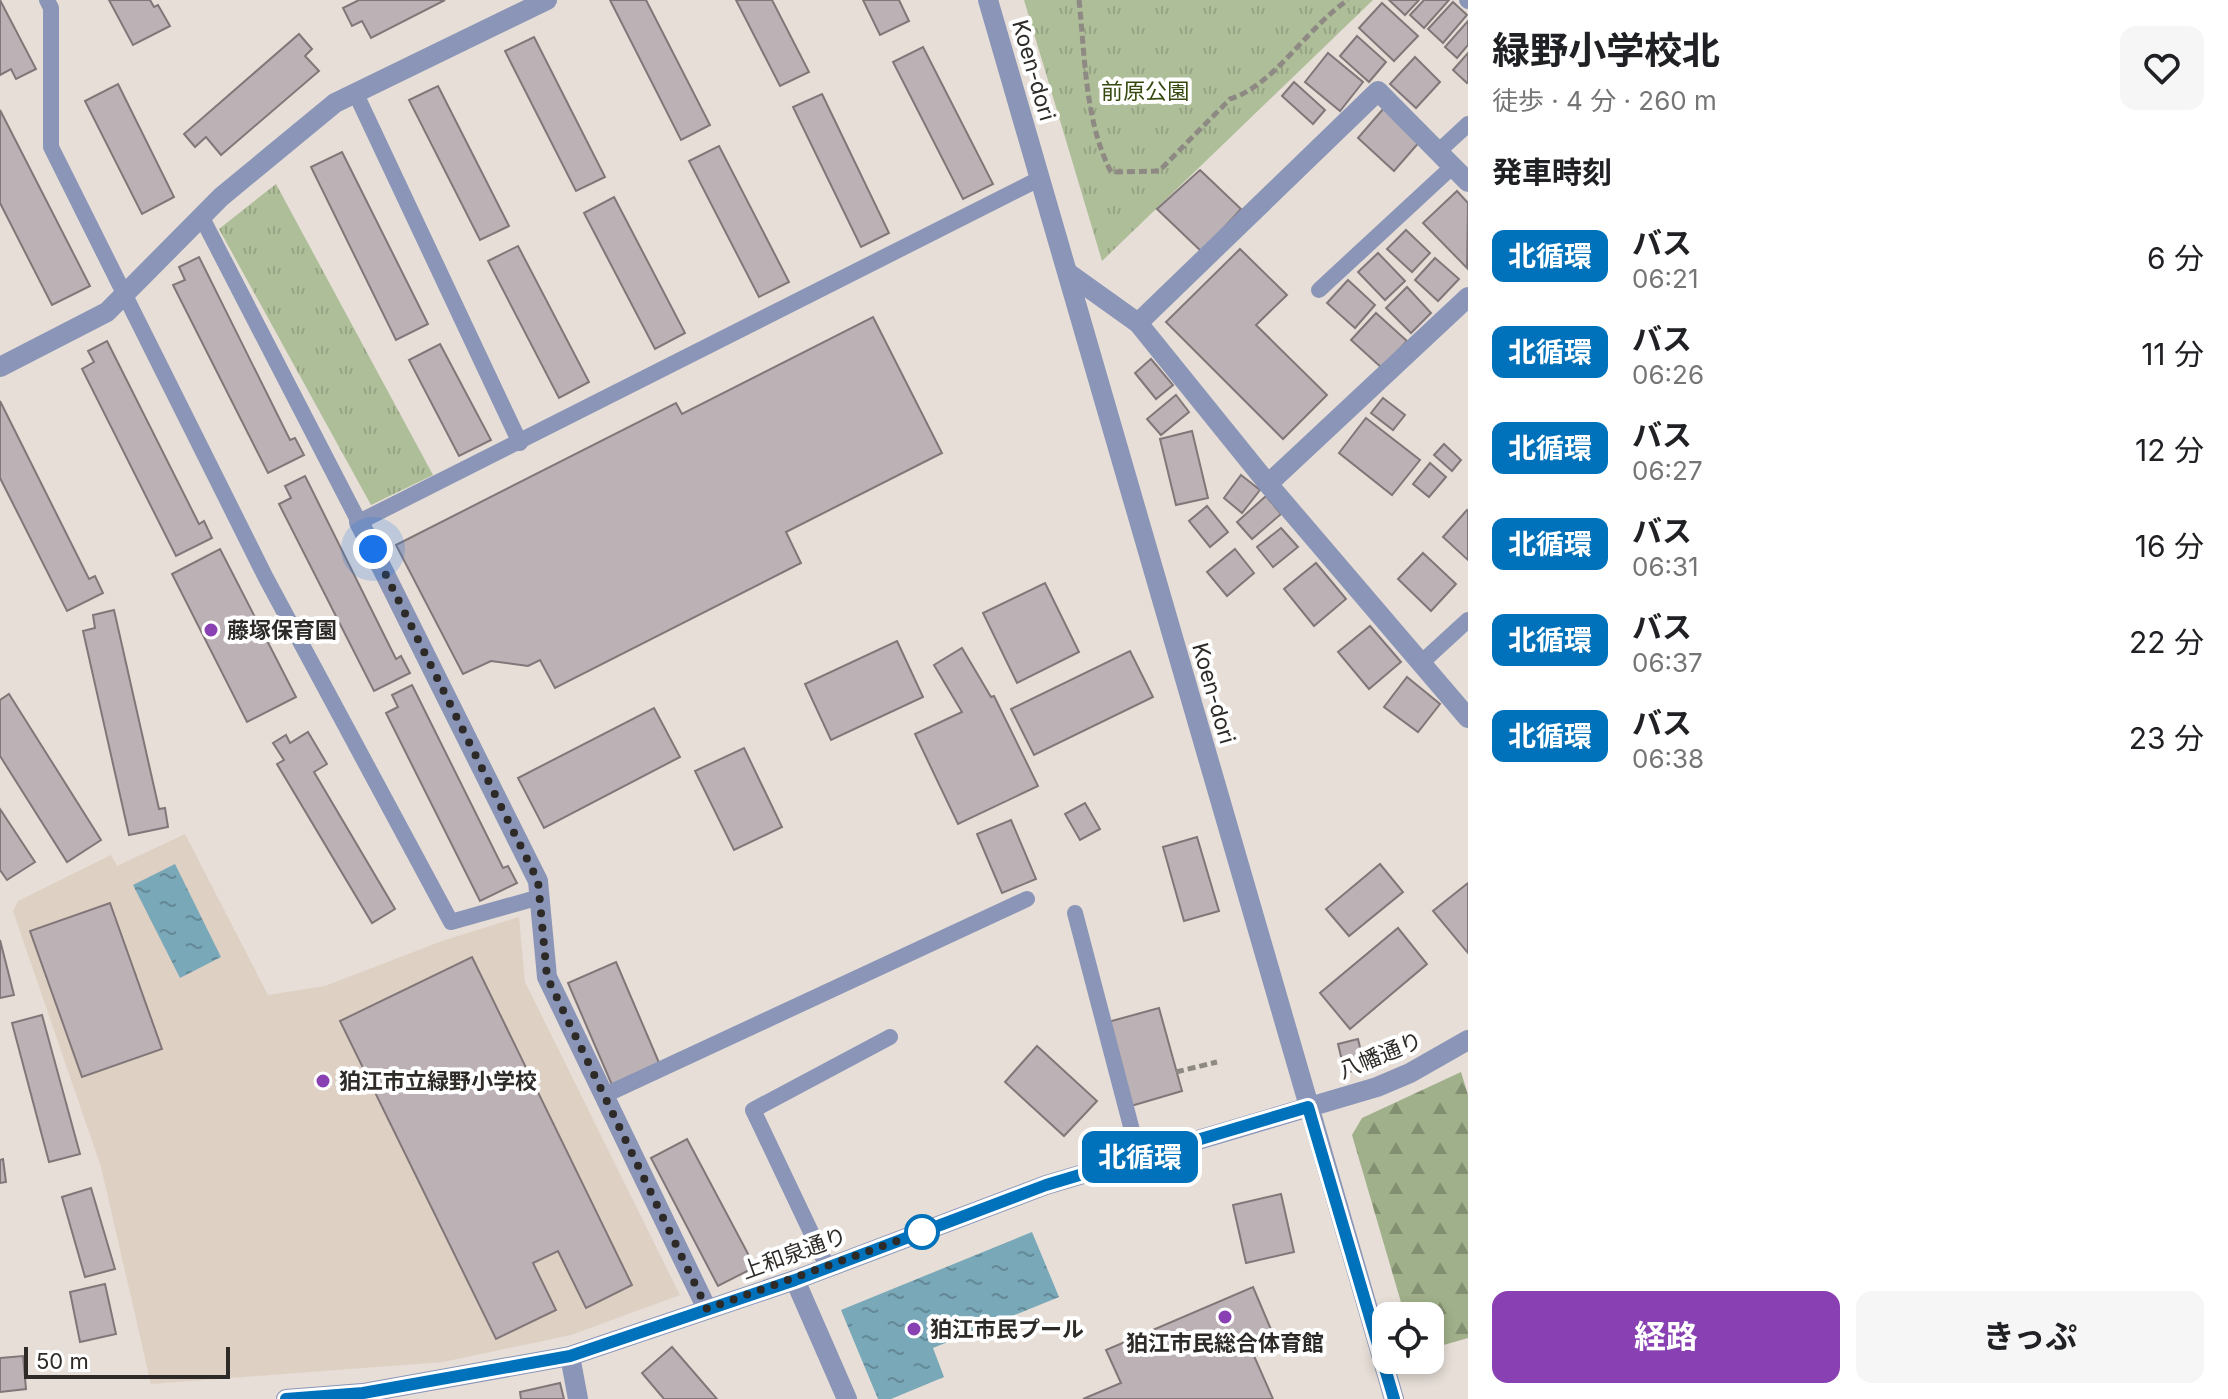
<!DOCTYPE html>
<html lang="ja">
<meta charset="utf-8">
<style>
body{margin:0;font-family:Inter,"Noto Sans JP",sans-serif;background:#f6f6f6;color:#202124;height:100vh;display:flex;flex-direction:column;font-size:30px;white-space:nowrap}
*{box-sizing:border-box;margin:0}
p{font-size:26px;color:#757577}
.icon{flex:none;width:44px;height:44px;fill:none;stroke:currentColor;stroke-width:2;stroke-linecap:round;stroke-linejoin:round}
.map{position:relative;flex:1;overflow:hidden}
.sheet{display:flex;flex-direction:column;background:#fff;width:760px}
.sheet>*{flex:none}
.badge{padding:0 16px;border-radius:12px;font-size:28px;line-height:52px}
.buttons{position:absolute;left:1372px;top:1302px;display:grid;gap:16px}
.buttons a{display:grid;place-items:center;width:72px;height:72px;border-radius:16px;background:#fff;box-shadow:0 4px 12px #0003;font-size:40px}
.scale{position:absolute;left:24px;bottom:20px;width:206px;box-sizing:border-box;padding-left:8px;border:4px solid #2d2a27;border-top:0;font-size:22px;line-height:28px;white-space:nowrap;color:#2d2a27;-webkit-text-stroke:6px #fff;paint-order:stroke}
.you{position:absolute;width:40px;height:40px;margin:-20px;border:6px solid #fff;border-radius:50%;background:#1a73e8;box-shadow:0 0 0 12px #1a73e833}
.map>.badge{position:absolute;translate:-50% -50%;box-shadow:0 0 0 4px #fff}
h2{padding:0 24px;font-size:30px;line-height:72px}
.round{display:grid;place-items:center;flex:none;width:84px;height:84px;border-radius:16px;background:#f6f6f6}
.summary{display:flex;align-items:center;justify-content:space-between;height:136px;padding:0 24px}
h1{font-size:38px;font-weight:700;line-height:60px}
.cta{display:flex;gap:16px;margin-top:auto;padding:16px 24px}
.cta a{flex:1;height:92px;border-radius:16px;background:#8940b2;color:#fff;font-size:32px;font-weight:700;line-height:92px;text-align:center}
.cta a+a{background:#f6f6f6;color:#202124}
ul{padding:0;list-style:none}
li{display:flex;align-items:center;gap:24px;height:96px;padding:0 24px}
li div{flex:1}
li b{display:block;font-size:30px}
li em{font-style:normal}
li .badge{min-width:88px;font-weight:700;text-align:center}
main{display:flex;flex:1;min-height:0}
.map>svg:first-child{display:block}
</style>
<main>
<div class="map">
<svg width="1468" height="1399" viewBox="0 0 1468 1399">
<defs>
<pattern id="forest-firs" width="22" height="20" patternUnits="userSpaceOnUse" patternTransform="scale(2)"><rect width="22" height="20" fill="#a0b08a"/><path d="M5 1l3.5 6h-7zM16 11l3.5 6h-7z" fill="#838f71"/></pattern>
<pattern id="park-tufts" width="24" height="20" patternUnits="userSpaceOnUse" patternTransform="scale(2)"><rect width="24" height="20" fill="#aebe99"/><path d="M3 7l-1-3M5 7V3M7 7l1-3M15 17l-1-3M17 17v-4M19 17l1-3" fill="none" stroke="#96a384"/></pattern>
<pattern id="water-ripples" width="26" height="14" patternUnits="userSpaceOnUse" patternTransform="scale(2)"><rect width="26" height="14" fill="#79a8b9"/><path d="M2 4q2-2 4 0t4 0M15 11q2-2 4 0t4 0" fill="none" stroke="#648996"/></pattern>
</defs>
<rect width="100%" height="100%" fill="#e6ded7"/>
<polygon fill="#dfd0c4" points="185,834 268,995 325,986 442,941 519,917 525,982 680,1295 571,1335 443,1362 151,1384 101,1167 13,911 18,901 111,855 117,866"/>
<polygon fill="url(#forest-firs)" points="1461,1072 1468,1095 1468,1338 1430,1349 1430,1316 1405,1316 1352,1135 1362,1118"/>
<g fill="url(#park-tufts)">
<polygon points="1024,0 1373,0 1102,261"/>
<polygon points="276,184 433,475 371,505 219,229"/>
</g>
<g fill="url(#water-ripples)">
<polygon points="175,864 221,957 180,978 133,885"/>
<polygon points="1032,1232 1059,1297 933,1348 944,1377 891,1399 878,1399 841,1310"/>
</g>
<g fill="#bcb1b4" stroke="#817779" stroke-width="2">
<polygon points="0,0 36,69 16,79 11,69 0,75"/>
<polygon points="109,0 150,0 154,7 158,5 170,26 133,45"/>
<polygon points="359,0 445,0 371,38 362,21 352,26 343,8"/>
<polygon points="610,0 646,0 710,125 681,140"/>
<polygon points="736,0 772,0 809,72 780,86"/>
<polygon points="863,0 899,0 909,21 880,35"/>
<polygon points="1389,0 1419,0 1405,15"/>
<polygon points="1424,0 1449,0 1424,28 1410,15"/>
<polygon points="1453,2 1467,15 1443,43 1428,29"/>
<polygon points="1382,3 1418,36 1394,61 1359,28"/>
<polygon points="1468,21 1468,45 1457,58 1445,47"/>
<polygon points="299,34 312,49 305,56 319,71 221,155 206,137 195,147 184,134"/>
<polygon points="1357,36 1386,62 1369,82 1340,56"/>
<polygon points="534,37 605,177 576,191 505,51"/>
<polygon points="923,47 993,184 963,199 893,62"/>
<polygon points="1328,53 1363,82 1340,111 1305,82"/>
<polygon points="1468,53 1468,82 1467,83 1453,70"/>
<polygon points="1415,57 1440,82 1416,108 1390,84"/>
<polygon points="1294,82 1325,110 1313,124 1282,96"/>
<polygon points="118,84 174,197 142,214 85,101"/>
<polygon points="438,86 509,226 480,240 409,100"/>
<polygon points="822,94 889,233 861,247 793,107"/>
<polygon points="1384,108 1421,140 1394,171 1358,138"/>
<polygon points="0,110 90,286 52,305 0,203"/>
<polygon points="719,146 789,282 759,297 689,161"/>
<polygon points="342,152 428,324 396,340 311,167"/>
<polygon points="1200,170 1241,209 1202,252 1157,209"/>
<polygon points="1457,191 1468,203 1467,268 1423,223"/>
<polygon points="614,197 685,333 655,349 584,213"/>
<polygon points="1406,230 1430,253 1412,272 1387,249"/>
<polygon points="518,246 589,382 559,398 488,261"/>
<polygon points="1240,249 1287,295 1256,325 1327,395 1283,439 1166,322"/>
<polygon points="1378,253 1405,281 1385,300 1358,272"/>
<polygon points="199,257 290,440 295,438 304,455 268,473 173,285 185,280 179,267"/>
<polygon points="1435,258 1459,279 1438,301 1415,280"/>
<polygon points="1348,280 1375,305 1355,328 1327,303"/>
<polygon points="1407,287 1431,313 1411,333 1386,308"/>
<polygon points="1376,313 1407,341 1382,368 1351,340"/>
<polygon points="873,317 942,453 786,532 801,563 555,688 540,660 528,666 491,661 463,674 396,545 676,403 682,414"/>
<polygon points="107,341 199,524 204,521 212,538 176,556 82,369 94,362 88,351"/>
<polygon points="440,344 491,440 459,456 409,360"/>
<polygon points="1151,359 1173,385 1156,399 1135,373"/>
<polygon points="1176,395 1189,412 1161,435 1147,419"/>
<polygon points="1383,398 1405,415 1393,430 1371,413"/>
<polygon points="0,401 89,579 95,576 103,593 67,611 0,478"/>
<polygon points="1366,418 1420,460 1392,495 1339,453"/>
<polygon points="1192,431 1208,498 1176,505 1160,439"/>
<polygon points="1444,444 1461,460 1452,471 1434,455"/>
<polygon points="1430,463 1446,477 1429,497 1413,484"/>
<polygon points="1241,475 1260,490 1242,513 1224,498"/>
<polygon points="305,476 396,659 401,656 410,673 374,691 279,504 291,498 285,486"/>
<polygon points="1266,496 1281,514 1252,539 1237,522"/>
<polygon points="1207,506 1228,532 1210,547 1189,521"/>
<polygon points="1467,510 1468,511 1468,560 1443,537"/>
<polygon points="1281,528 1298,547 1273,567 1257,547"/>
<polygon points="220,549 296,697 247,722 172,574"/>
<polygon points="1235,549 1254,573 1227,596 1207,572"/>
<polygon points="1423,553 1456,584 1431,611 1398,579"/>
<polygon points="1316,563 1346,599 1314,626 1284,589"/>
<polygon points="1045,583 1079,652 1017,683 983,613"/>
<polygon points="114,610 159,809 165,808 168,827 129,835 83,631 95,628 93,615"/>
<polygon points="1370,626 1401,662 1369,689 1338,652"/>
<polygon points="897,641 923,697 831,740 805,684"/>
<polygon points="962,648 991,697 994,696 1038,786 958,824 915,734 962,712 934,665"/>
<polygon points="1130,651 1153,697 1034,755 1011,709"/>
<polygon points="1407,677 1440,704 1418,732 1384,707"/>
<polygon points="412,685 503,868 508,866 517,883 480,901 386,713 398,707 392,695"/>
<polygon points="9,694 101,840 67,862 0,756 0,700"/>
<polygon points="654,708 680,757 544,828 518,778"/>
<polygon points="308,732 327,764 314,772 395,909 372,923 277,764 284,760 273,743 286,735 290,743"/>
<polygon points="744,748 782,827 734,850 695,771"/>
<polygon points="1085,803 1100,829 1080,840 1065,814"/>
<polygon points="0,809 35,862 7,880 0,870"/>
<polygon points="1011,820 1036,879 1002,893 977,834"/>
<polygon points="1197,837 1219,911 1184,921 1163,847"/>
<polygon points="1380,864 1403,892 1349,936 1326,909"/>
<polygon points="1468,883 1468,953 1433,911"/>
<polygon points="110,903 162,1049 82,1077 30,931"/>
<polygon points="1398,928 1427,964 1350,1029 1320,993"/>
<polygon points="0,940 14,995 0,998"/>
<polygon points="472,957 632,1285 586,1308 558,1251 533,1263 556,1310 496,1339 340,1021"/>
<polygon points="616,962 660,1065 612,1085 568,983"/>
<polygon points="1159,1008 1182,1091 1131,1106 1108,1022"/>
<polygon points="42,1015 80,1154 49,1162 12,1023"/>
<polygon points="1358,1039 1365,1068 1345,1073 1338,1044"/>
<polygon points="1037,1046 1097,1101 1064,1136 1005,1082"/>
<polygon points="687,1139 755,1267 718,1286 651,1158"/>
<polygon points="3,1159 6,1182 0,1183 0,1160"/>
<polygon points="91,1188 115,1269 85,1277 62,1197"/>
<polygon points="1281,1194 1294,1252 1246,1263 1233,1205"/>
<polygon points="105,1284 116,1334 80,1342 70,1292"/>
<polygon points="1253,1287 1278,1346 1254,1356 1273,1399 1083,1399 1121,1383 1106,1350"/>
<polygon points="672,1347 717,1399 664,1399 642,1373"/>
<polygon points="23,1356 26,1389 0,1392 0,1358"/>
<polygon points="560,1383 564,1399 521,1399 520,1392"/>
</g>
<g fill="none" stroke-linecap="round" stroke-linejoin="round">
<g stroke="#8f8984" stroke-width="5" stroke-dasharray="8 4" stroke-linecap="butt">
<path d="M1079 0C1085 56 1085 122 1111 172L1159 171 1230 99C1275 85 1308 26 1348 0"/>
<polyline points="1176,1072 1217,1062"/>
</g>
<g stroke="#8a95b7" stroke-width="16">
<polyline points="47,0 51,8 51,147 266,578 451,922 540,897"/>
<polyline points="1467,0 1468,1"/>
<polyline points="355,92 520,443"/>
<polyline points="1439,151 1468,124"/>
<polyline points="201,216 359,522 1041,178"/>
<polyline points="1319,290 1453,166"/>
<polyline points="1421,663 1468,620"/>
<polyline points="1075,913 1139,1157"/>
<polyline points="605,1095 1027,899"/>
<polyline points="828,1268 753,1110 890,1037"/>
</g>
<g stroke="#8a95b7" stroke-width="20">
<polyline points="1068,273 1138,323 1268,484 1468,718"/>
<polyline points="1138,323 1378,91 1468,182"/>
<polyline points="0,367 107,312 221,197 335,103 547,0"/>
<polyline points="1268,484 1468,297"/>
<polyline points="359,522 538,881 547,977 707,1309"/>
<polyline points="795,1280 847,1399"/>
<polyline points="570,1356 578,1399"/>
<polyline points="286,1399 363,1393 570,1356 795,1280 1046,1185 1377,1087 1410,1073 1468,1040"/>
</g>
<polyline stroke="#8a95b7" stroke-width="20" points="988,0 1394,1399"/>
</g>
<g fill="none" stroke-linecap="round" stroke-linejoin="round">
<g stroke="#fff" stroke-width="18">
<polyline id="line" points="286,1399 363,1393 570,1356 795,1280 1046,1185 1308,1107 1394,1399"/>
</g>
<use href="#line" stroke="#0072bc" stroke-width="12"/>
<polyline stroke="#2d2a27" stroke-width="8" stroke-dasharray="0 14.4" points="373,549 538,881 547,977 707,1309 922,1232"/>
</g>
<g fill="#8940b2" stroke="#fff" stroke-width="3">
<circle cx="211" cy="630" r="8"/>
<circle cx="323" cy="1081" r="8"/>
<circle cx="1225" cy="1317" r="8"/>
<circle cx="914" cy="1329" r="8"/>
</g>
<circle fill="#fff" stroke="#0072bc" stroke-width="4" cx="922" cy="1232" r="16"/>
<g text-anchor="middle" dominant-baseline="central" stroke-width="8" stroke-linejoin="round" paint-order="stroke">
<g font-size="22" fill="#2d2a27" stroke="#fff">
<text transform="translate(1034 70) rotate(74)">Koen-dori</text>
<text transform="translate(1214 693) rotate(74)">Koen-dori</text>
<text transform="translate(1380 1055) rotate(-22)">八幡通り</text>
<text transform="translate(794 1253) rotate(-20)">上和泉通り</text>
</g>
<g font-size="22" fill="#35490e" stroke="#fff">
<text x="1145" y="91">前原公園</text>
</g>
<g font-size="22" font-weight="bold" fill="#2d2a27" stroke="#fff" text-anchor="start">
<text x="227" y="630">藤塚保育園</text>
<text x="339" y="1081">狛江市立緑野小学校</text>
<text x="930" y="1329">狛江市民プール</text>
<text x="1225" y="1343" text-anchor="middle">狛江市民総合体育館</text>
</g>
</g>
</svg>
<div class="buttons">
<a><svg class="icon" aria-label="locate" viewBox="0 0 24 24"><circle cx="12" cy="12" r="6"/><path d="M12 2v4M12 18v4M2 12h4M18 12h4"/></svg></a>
</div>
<div class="scale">50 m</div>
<div class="you" style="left:373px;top:549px"></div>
<b class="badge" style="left:1140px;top:1157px;background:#0072bc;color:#fff">北循環</b>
</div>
<section class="sheet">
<div class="summary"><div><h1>緑野小学校北</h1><p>徒歩 · 4 分 · 260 m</p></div><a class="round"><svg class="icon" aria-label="heart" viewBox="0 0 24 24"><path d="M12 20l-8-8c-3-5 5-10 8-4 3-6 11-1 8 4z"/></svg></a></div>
<h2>発車時刻</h2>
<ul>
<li><span class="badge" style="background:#0072bc;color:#fff">北循環</span><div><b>バス</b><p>06:21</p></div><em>6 分</em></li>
<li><span class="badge" style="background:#0072bc;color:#fff">北循環</span><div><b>バス</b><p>06:26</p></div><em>11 分</em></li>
<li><span class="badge" style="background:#0072bc;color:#fff">北循環</span><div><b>バス</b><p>06:27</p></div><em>12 分</em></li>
<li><span class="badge" style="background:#0072bc;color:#fff">北循環</span><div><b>バス</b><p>06:31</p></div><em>16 分</em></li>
<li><span class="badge" style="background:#0072bc;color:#fff">北循環</span><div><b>バス</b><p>06:37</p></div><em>22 分</em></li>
<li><span class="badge" style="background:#0072bc;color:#fff">北循環</span><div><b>バス</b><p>06:38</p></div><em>23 分</em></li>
</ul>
<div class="cta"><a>経路</a><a>きっぷ</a></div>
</section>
</main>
